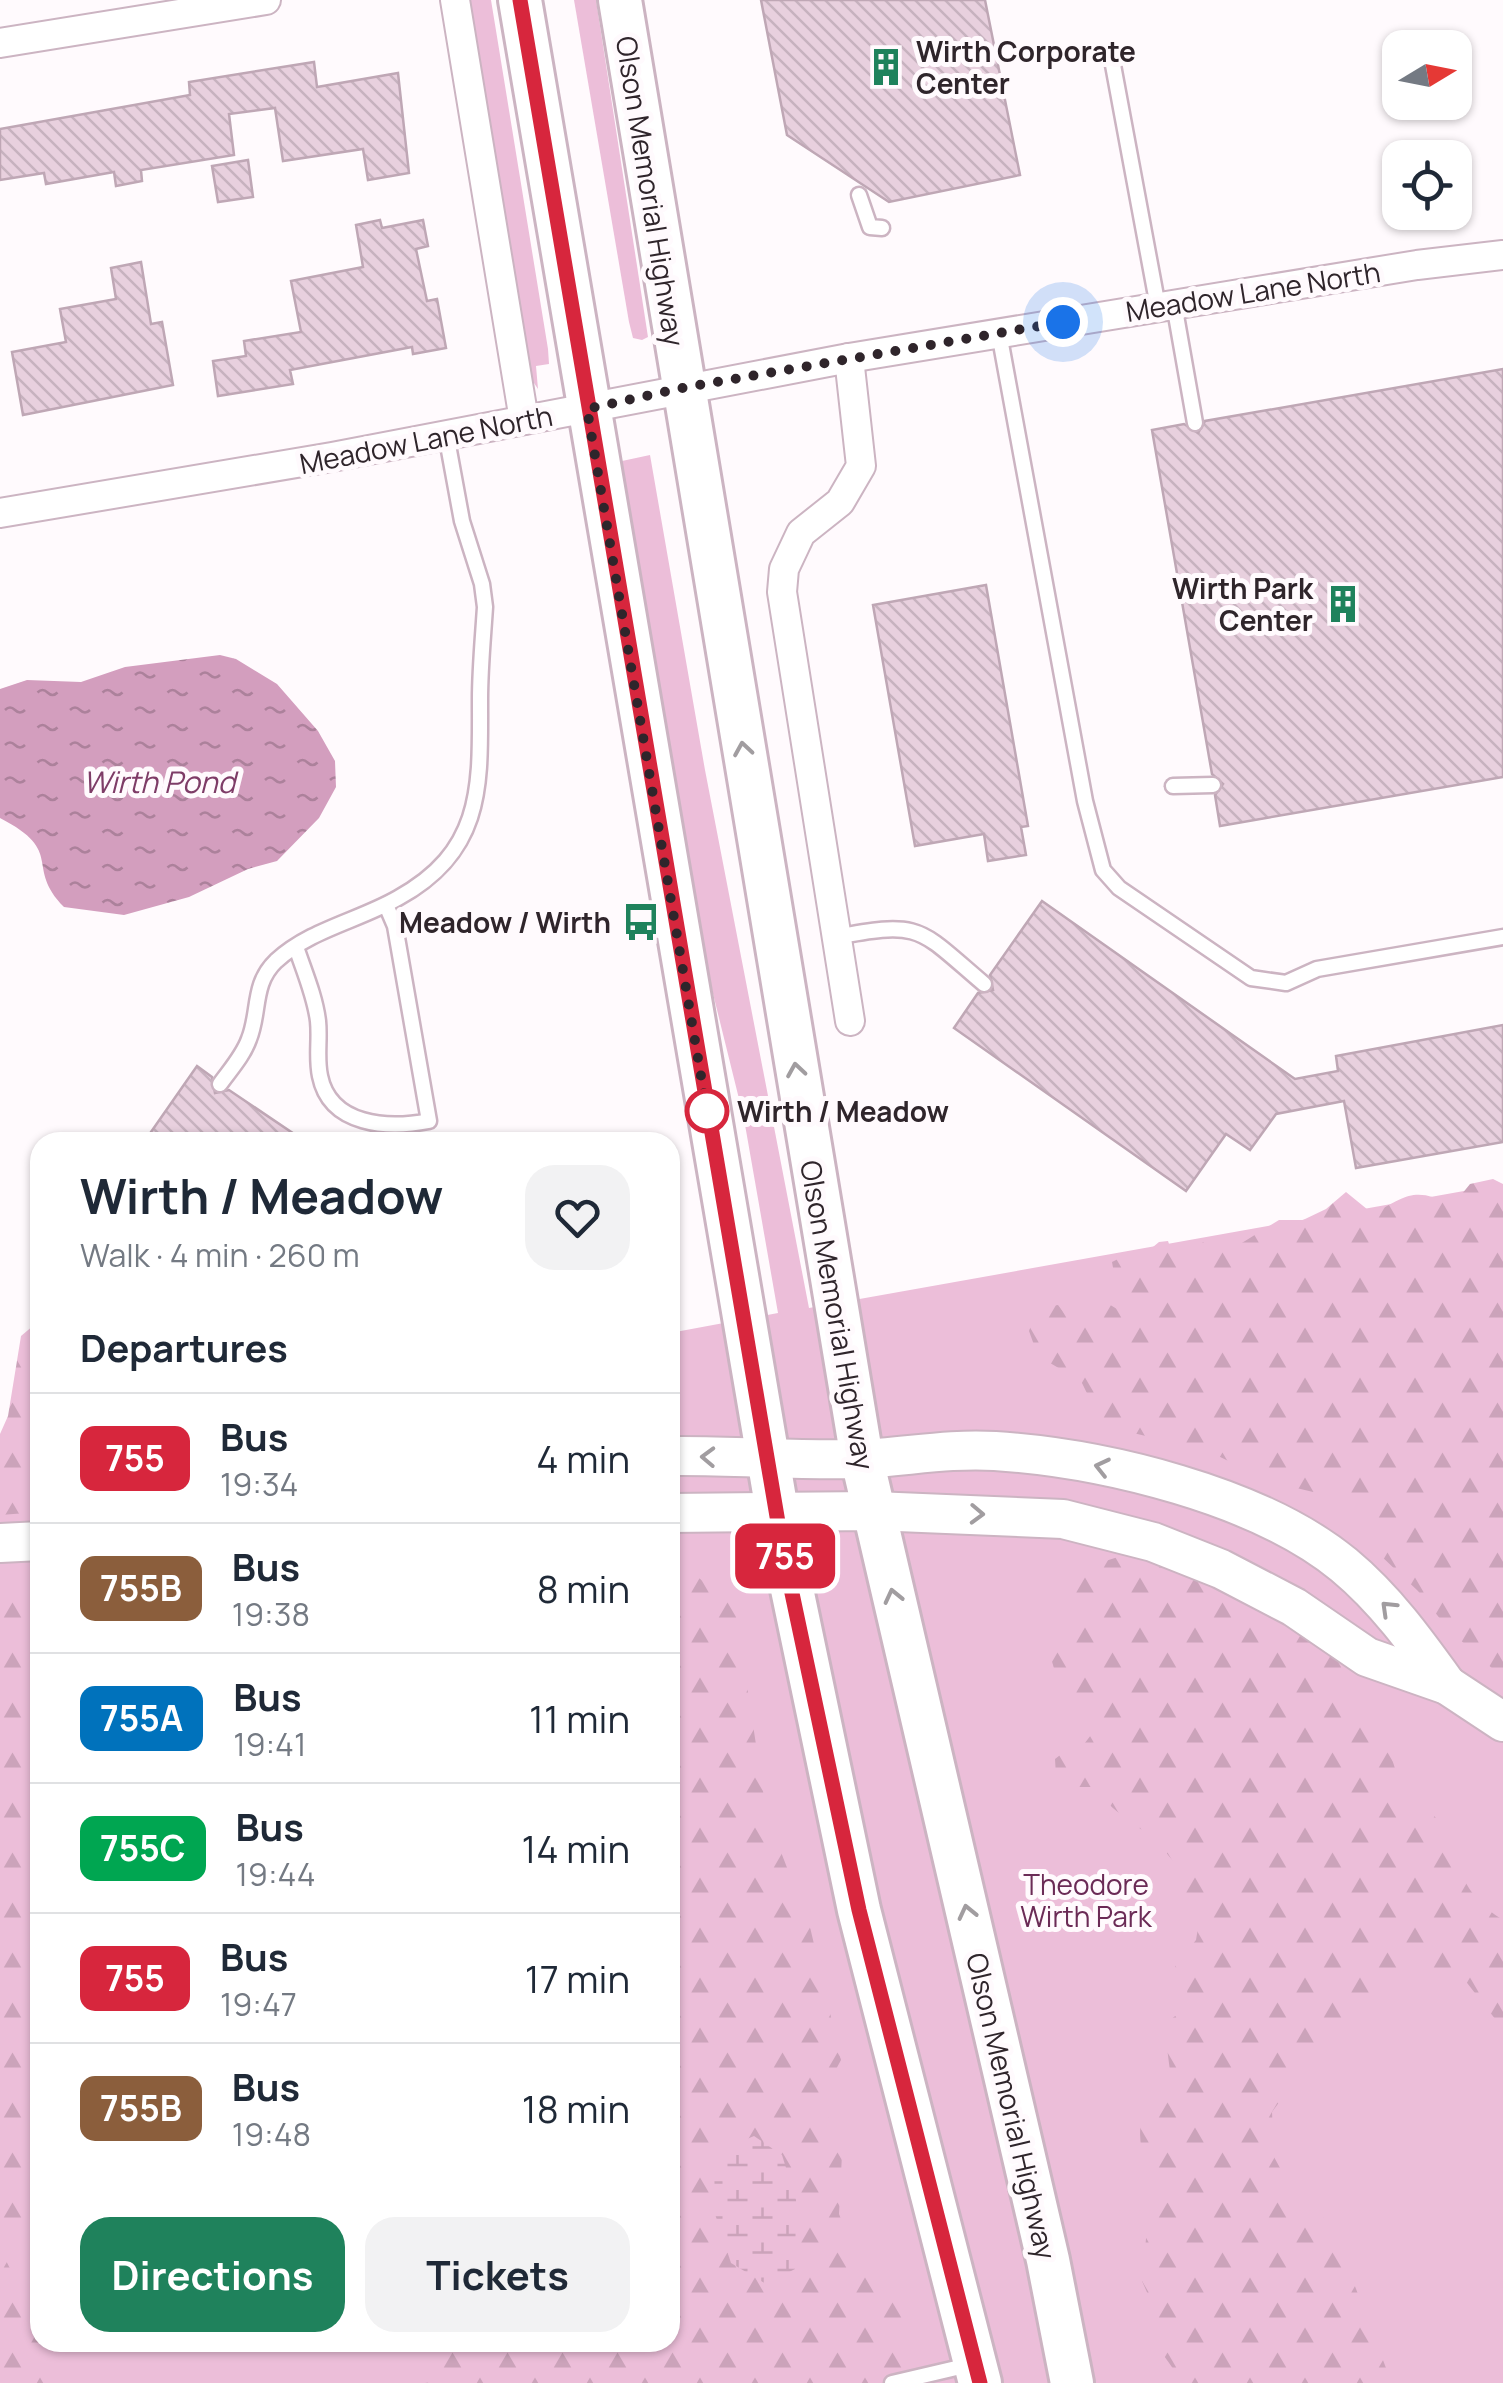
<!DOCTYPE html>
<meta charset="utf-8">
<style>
body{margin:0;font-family:Manrope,sans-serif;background:#f2f2f3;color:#1f2937;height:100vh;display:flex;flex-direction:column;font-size:38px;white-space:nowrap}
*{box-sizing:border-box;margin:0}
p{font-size:32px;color:#747a83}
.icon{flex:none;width:55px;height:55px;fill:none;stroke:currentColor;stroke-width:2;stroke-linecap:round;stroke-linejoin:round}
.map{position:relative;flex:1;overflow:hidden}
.drawer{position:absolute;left:30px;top:1132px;width:650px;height:1220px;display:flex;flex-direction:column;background:#fff;border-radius:30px;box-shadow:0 2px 8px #0004}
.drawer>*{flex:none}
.badge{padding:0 20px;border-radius:15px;font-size:35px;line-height:65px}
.needle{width:65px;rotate:80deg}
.fabs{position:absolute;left:1382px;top:30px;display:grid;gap:20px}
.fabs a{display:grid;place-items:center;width:90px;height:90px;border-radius:20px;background:#fff;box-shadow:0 2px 8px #0004;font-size:50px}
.you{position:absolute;width:50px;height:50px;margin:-25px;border:8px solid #fff;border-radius:50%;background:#1a73e8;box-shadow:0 0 0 15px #1a73e833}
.map>.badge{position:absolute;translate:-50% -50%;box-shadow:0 0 0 5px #fff}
h2{padding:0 50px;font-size:38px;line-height:90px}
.round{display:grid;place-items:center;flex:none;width:105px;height:105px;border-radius:30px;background:#f2f2f3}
.headline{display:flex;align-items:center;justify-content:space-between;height:170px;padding:0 50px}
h1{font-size:48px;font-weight:700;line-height:75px}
.cta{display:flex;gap:20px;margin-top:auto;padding:20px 50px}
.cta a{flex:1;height:115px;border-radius:30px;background:#1f825c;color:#fff;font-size:40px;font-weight:700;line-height:115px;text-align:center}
.cta a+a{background:#f2f2f3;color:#1f2937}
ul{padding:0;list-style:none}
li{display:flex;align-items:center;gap:30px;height:130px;padding:0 50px;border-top:2px solid #e0e1e3}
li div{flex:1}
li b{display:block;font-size:38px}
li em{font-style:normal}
li .badge{min-width:110px;font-weight:700;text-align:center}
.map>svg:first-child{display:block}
</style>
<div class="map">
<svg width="1503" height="2383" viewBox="0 0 1503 2383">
<defs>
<pattern id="forest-firs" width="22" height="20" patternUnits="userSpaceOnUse" patternTransform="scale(2.5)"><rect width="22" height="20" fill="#ecbed9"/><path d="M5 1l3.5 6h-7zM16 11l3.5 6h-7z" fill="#cba3ba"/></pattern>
<pattern id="wetland-marsh" width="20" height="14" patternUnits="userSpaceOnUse" patternTransform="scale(2.5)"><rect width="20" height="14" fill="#ecbed9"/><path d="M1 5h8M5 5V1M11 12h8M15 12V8" fill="none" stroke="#cba3ba"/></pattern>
<pattern id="water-ripples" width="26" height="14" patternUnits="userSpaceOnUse" patternTransform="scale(2.5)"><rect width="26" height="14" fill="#d39ebe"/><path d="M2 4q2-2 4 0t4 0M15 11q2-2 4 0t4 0" fill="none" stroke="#ac819b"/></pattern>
<pattern id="building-back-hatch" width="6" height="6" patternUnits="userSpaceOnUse" patternTransform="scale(2.5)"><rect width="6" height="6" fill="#e8d0de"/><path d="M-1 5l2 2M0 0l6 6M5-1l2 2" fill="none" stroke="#c7b2bf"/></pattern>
</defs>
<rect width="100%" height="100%" fill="#fffafd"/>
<g fill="#ecbed9">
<polygon points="469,0 491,0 548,349 549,364 536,366 538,389 532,380"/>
<polygon points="574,0 596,0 648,337 642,340 633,338 629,322"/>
<polygon points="650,455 705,770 809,1308 1503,1184 1503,2383 0,2383 0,1459 40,1451 40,2342 670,2342 670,1333 778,1313 744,1119 698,933 629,532 622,461"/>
</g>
<g fill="url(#forest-firs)">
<path d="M1493 1179 1503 1184V1678L1449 1630 1418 1591 1379 1554 1347 1500 1271 1482 1206 1450 1103 1426 1081 1381 1038 1356 1029 1331 1037 1308 1058 1305 1073 1325 1089 1320 1095 1308 1107 1303 1122 1312 1125 1304 1117 1290 1112 1262 1120 1258 1129 1267 1159 1242 1168 1241 1174 1259 1190 1260 1194 1248 1205 1241 1237 1246 1279 1220H1303L1326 1209 1346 1192 1373 1214C1408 1194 1415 1187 1453 1205L1470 1184Z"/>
<polygon points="40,1320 40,1512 0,1515 0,1434 8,1416 21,1336"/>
<path d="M1143 1549 1340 1651C1345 1675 1335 1695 1345 1719L1383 1735C1393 1753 1394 1776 1406 1793 1417 1807 1432 1808 1440 1824 1460 1864 1460 1894 1503 1920V2029L1464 1979 1427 1971 1389 1980 1351 2011 1314 2072 1293 2083 1272 2112 1274 2157 1296 2197 1331 2223 1386 2368 1387 2383H1172L1174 2370 1162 2353 1158 2317 1142 2281 1149 2207 1170 2202C1166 2184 1153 2179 1146 2162 1132 2130 1144 2097 1171 2079L1164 2024 1188 2007 1187 1989 1175 1966 1196 1940 1198 1928 1183 1910 1181 1867C1170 1860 1167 1852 1159 1844 1137 1823 1112 1814 1095 1787H1065L1056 1776 1055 1759 1068 1749 1081 1748 1091 1735 1083 1716 1064 1703 1051 1658 1069 1621 1076 1580 1093 1565Z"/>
<polygon points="40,1574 40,2237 0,2243 0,1577"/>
<polygon points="699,1578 735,1608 767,1816 810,1927 841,2060 821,2097 842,2154 839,2214 852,2248 897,2280 917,2305 908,2348 920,2383 425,2383 445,2380 406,2343 670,2342 670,1579"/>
<polygon points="0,2249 39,2325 40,2342 46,2343 62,2383 0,2383"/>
</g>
<polygon fill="url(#wetland-marsh)" points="754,2136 782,2155 796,2200 795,2269 766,2284 731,2263 715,2214 714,2153"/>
<path fill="url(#water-ripples)" d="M220 655 236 659 277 684 318 731 335 761 336 787 319 818 277 861 248 869 189 897 124 915 64 907C24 866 66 852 0 818V689L27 680 81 682 125 667Z"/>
<g fill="url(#building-back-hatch)" stroke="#bfa7b5" stroke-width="2.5">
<polygon points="761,0 985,0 1020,175 889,202 787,135"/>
<polygon points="314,62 317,87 398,73 409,173 368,180 363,149 283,161 275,108 229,114 234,155 141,170 142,181 116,186 114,172 46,184 44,173 0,180 0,129 190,95 189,82"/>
<polygon points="248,160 253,197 218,202 212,166"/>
<polygon points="380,220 382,228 423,220 428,246 416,249 427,301 437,299 446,348 413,354 412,347 290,370 293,384 218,396 213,361 246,356 244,341 301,332 291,281 363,267 356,225"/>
<polygon points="141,262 151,324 162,322 173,385 23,415 12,352 66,342 60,309 116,299 111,268"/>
<polygon points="1503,369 1503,777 1220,826 1215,795 1223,784 1212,774 1152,430 1184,424 1198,433 1205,421"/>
<polygon points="986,585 1028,826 1021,827 1026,855 988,861 984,834 915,846 873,605"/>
<polygon points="1042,901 1295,1079 1338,1071 1336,1056 1503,1025 1503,1142 1356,1168 1344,1101 1276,1114 1250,1150 1226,1134 1186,1191 954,1028 978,993 993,990 990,975"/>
<polygon points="197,1066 212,1077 215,1093 229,1090 306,1142 144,1142"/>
</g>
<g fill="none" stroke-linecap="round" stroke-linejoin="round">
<g stroke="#ccb4c2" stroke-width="19">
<g id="lane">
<polyline points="1113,65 1158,307"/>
<polyline points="859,195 870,227 882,228"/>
<polyline points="1174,304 1195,423"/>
<polyline points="999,333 1085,801 1103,870 1119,888 1251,978 1286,983 1317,969 1503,937"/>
<polyline points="1173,786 1213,785"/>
<path d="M836 937C923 920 919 929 984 984"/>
<path d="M296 947C304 971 315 996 318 1021 320 1040 316 1057 320 1076 330 1126 388 1129 429 1121L395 926 386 905"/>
<path d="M220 1084C230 1070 243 1056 249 1039 260 1012 252 984 276 961 311 929 358 921 398 898 485 850 480 784 480 699 480 669 483 638 485 607L482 584 462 521 446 434"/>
<polyline points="892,2383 969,2365"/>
</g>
</g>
<g stroke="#ccb4c2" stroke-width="32">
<g id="street">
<polyline points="455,0 524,420"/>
<polyline points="0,43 266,0"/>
<polyline points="849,358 861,466 840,502 801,533 784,569 782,592 850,1021"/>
<polyline points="0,513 332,457 849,358 1417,265 1503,255"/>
</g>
</g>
<g stroke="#ccb4c2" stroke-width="42">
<g id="secondary">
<path d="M670 1456C733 1455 796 1461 859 1459 905 1457 949 1448 995 1451 1103 1458 1259 1495 1344 1565 1385 1599 1416 1642 1447 1685"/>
<polyline points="670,1513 874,1511 1063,1519 1153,1542 1221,1569 1294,1607 1367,1657 1447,1685 1503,1722"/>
<polyline points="0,1543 40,1541"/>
</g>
</g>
<g stroke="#ccb4c2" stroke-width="48">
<g id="primary">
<polyline points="520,0 783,1546 859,1910 980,2383"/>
<polyline points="620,0 862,1459 1048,2260 1072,2383"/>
</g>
</g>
<use href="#lane" stroke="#fff" stroke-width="14"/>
<use href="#street" stroke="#fff" stroke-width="28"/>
<use href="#secondary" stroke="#fff" stroke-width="38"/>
<use href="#primary" stroke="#fff" stroke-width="42"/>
</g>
<defs><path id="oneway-chevron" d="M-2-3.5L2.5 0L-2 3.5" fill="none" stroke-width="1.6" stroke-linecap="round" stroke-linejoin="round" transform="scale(2.5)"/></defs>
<g stroke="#a19da0">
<use href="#oneway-chevron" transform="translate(743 749) rotate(-99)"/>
<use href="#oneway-chevron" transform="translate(796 1070) rotate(-99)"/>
<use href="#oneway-chevron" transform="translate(708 1457) rotate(-178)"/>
<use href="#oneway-chevron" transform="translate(1102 1467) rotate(-167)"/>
<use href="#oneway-chevron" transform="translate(977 1514) rotate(2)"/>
<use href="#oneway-chevron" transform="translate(893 1596) rotate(-103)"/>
<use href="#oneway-chevron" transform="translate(1388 1608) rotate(-136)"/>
<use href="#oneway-chevron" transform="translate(967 1912) rotate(-103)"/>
</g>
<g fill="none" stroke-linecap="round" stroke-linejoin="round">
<g stroke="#fff" stroke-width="22">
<polyline id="line" points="520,0 782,1546 859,1910 980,2383"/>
</g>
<use href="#line" stroke="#d7263d" stroke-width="15"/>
<polyline stroke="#2f252b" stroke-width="10" stroke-dasharray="0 18" points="707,1111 587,409 682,388 1063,322"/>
</g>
<defs>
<g id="building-bare" transform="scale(3)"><path d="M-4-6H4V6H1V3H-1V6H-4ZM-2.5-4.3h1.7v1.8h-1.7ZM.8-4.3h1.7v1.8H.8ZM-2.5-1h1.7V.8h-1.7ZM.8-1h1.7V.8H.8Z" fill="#1f825c" stroke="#fffafd" stroke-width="2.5" paint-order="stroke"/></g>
<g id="bus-bare" transform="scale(3)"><path d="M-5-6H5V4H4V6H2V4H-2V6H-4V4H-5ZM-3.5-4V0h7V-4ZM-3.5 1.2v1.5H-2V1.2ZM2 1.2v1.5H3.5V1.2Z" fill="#1f825c" stroke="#fffafd" stroke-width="2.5" paint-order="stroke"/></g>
</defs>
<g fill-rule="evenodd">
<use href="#building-bare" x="886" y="67"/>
<use href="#building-bare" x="1343" y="604"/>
<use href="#bus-bare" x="641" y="922"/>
</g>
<circle fill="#fff" stroke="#d7263d" stroke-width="5" cx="707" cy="1111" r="20"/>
<g text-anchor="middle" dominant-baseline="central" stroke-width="10" stroke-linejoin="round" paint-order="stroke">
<g font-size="28" font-weight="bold" fill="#2f252b" stroke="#fffafd" text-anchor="end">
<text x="916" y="51" text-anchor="start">Wirth Corporate<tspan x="916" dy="32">Center</tspan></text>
<text x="1313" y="588">Wirth Park<tspan x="1313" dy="32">Center</tspan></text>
<text x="611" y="922">Meadow / Wirth</text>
</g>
<g font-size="28" fill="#2f252b" stroke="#fffafd">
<text transform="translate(651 191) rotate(81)">Olson Memorial Highway</text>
<text transform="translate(1253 291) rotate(-9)">Meadow Lane North</text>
<text transform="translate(426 439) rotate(-11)">Meadow Lane North</text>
<text transform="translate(838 1315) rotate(80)">Olson Memorial Highway</text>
<text transform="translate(1012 2106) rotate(77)">Olson Memorial Highway</text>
</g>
<g font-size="28" font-weight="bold" fill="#2f252b" stroke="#fffafd" text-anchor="start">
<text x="737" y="1111">Wirth / Meadow</text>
</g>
<g font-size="28" fill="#6b2b56" stroke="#fffafd">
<text x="1086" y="1884">Theodore<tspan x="1086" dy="32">Wirth Park</tspan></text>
</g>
<g font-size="30" font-style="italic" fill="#7e3c67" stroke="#fffafd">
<text x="159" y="781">Wirth Pond</text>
</g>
</g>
</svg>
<div class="fabs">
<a><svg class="needle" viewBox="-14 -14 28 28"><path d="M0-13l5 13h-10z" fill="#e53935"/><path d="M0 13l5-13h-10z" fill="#747a83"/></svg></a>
<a><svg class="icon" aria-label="locate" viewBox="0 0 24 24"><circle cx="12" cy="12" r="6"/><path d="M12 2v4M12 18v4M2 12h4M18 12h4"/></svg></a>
</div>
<div class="you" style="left:1063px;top:322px"></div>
<b class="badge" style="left:785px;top:1556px;background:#d7263d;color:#fff">755</b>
<section class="drawer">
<div class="headline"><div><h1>Wirth / Meadow</h1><p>Walk · 4 min · 260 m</p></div><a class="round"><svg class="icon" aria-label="heart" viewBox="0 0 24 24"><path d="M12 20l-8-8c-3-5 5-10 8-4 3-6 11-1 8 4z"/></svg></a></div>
<h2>Departures</h2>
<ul>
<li><span class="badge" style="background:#d7263d;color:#fff">755</span><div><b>Bus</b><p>19:34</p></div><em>4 min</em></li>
<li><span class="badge" style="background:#8b5e3c;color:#fff">755B</span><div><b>Bus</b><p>19:38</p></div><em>8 min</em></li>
<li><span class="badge" style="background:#0072bc;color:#fff">755A</span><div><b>Bus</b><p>19:41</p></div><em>11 min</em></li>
<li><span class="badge" style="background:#00a651;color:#fff">755C</span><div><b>Bus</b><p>19:44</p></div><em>14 min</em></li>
<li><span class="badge" style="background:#d7263d;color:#fff">755</span><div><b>Bus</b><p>19:47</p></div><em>17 min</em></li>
<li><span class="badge" style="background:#8b5e3c;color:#fff">755B</span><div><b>Bus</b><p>19:48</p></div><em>18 min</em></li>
</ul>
<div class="cta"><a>Directions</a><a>Tickets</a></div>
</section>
</div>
